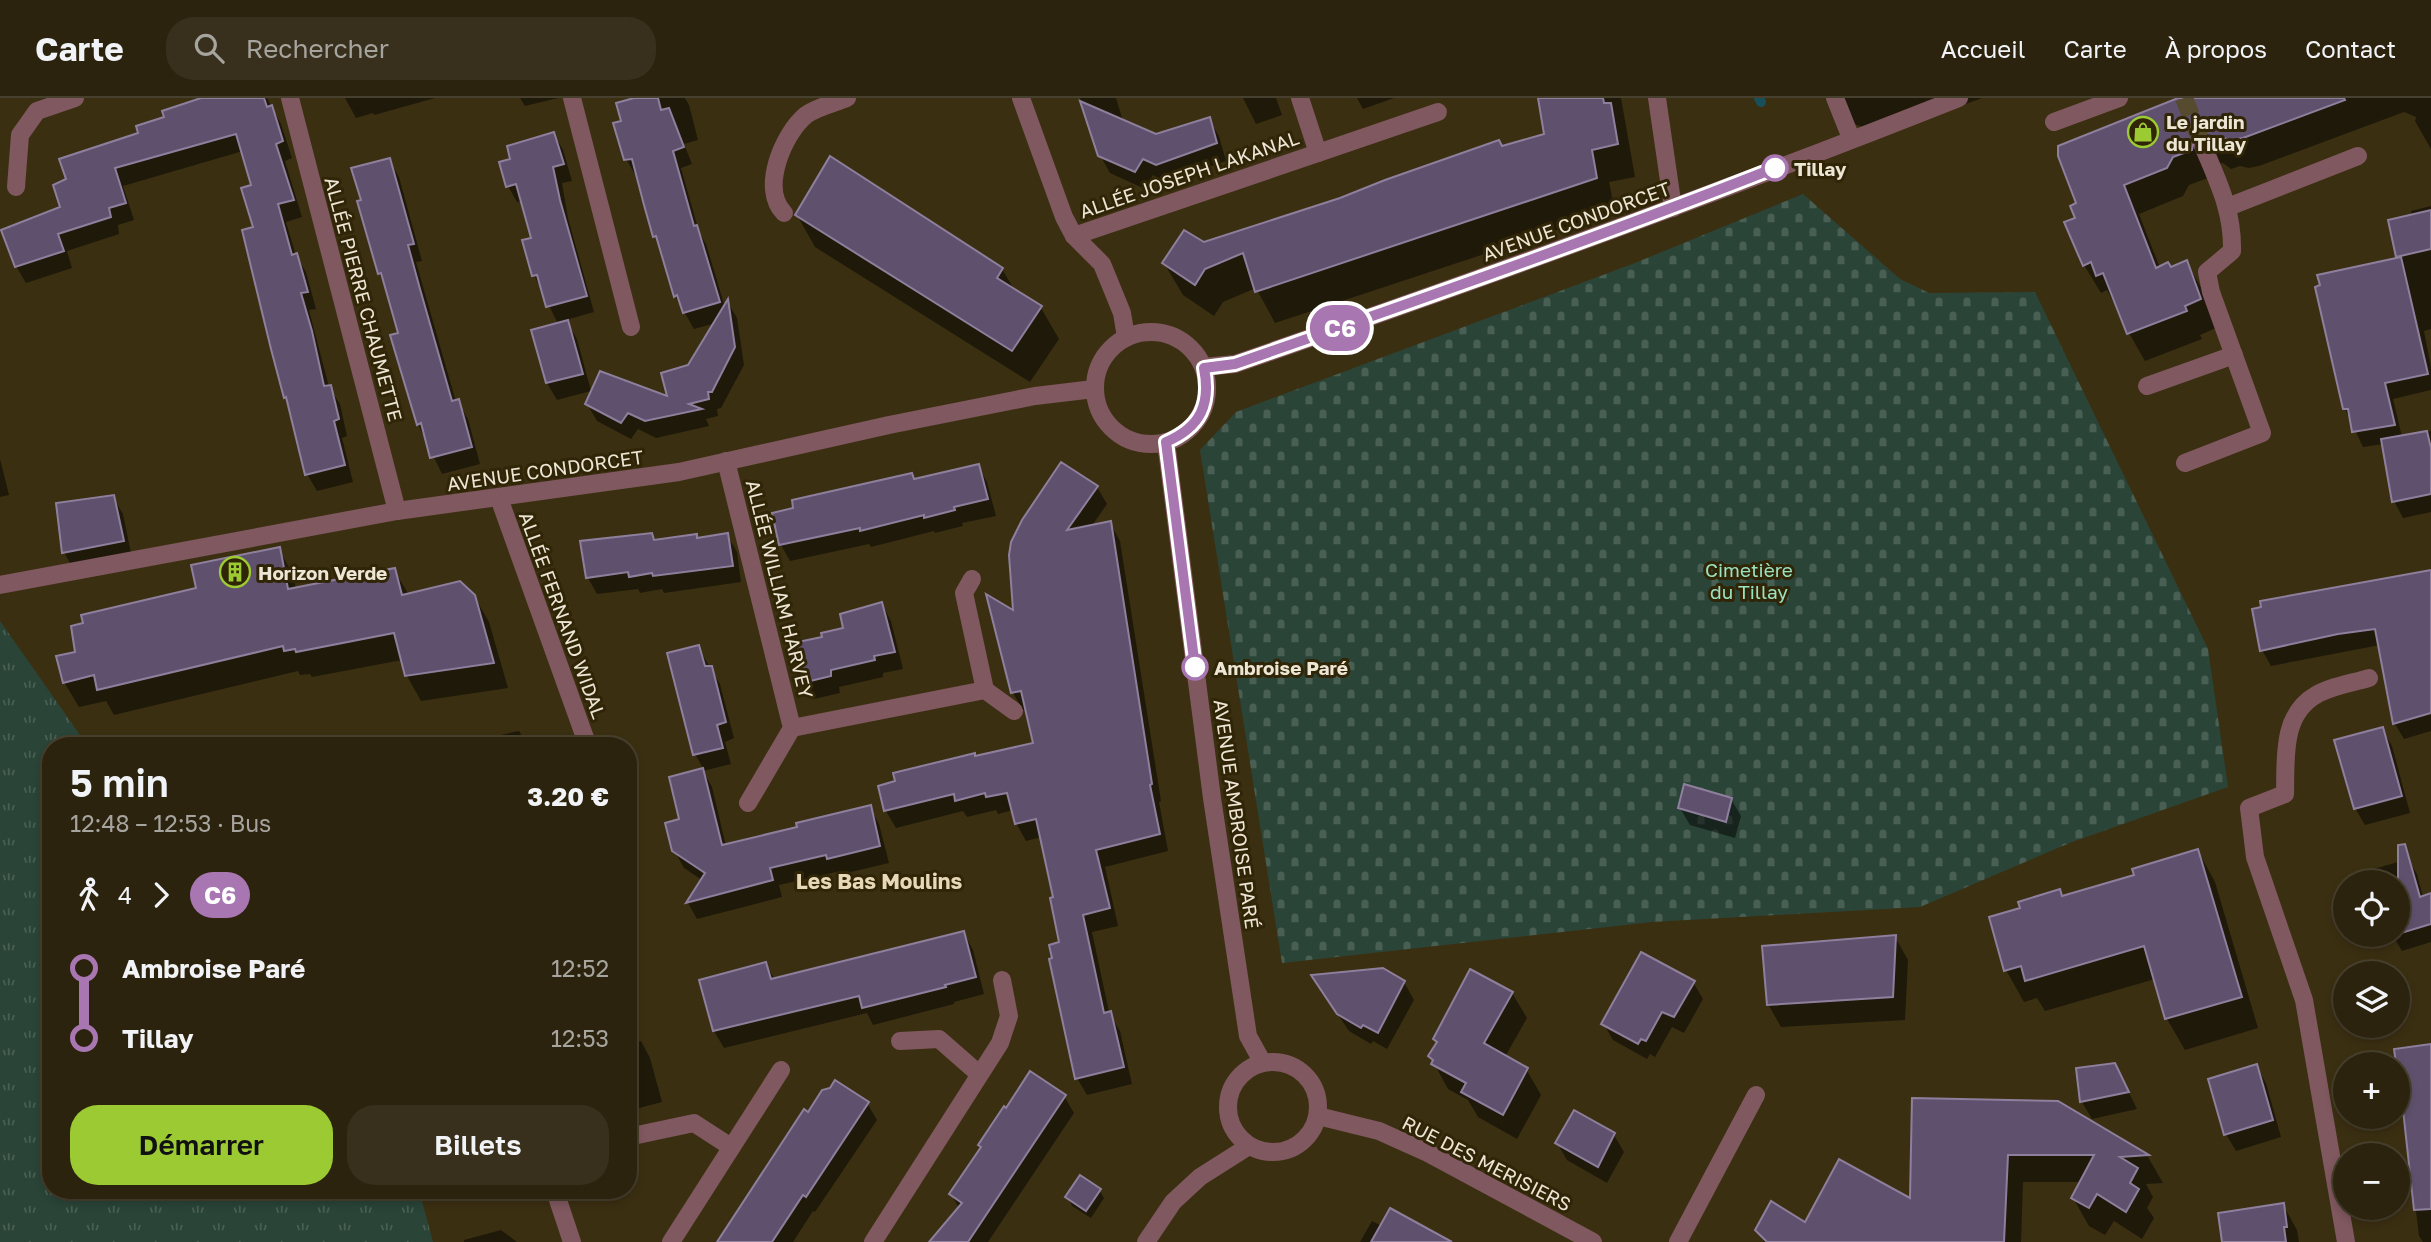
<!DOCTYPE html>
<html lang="fr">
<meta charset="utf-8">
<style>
body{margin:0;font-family:"Golos Text",sans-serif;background:#382f1c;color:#f1f3f6;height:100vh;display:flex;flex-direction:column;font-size:26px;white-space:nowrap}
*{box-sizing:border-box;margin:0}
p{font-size:23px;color:#a6a49e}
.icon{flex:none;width:38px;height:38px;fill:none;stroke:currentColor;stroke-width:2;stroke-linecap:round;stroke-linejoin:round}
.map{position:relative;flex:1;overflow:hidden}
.side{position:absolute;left:42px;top:639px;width:595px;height:462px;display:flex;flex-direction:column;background:#2c230e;border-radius:28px;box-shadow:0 4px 10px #0003,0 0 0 2px #48402e}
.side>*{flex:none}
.badge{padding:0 14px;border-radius:23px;font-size:24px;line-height:46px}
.tools{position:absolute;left:2333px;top:772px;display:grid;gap:14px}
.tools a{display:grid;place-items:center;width:77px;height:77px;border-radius:50%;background:#2c230e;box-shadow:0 4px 10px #0003,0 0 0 2px #48402e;font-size:35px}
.map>.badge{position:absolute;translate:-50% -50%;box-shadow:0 0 0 4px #fff}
.legs{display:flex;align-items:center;gap:10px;height:77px;padding:0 28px;font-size:23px}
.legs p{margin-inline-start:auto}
.head{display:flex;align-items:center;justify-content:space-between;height:119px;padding:0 28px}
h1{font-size:38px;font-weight:600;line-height:52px}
.primary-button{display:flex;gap:14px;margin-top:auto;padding:14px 28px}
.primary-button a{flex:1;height:80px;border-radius:28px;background:#9cca32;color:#111;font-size:28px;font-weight:600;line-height:80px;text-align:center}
.primary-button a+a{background:#382f1c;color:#f1f3f6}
ul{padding:0 28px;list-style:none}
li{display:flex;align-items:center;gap:24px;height:70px;font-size:26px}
li i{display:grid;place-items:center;width:10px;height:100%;margin:0 9px;background:currentColor}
li i::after{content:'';width:18px;height:18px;margin:-9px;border:5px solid;border-radius:50%;background:#2c230e}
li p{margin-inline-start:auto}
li:first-child i{background:linear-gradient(#0000 50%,currentColor 0)}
li:last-child i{background:linear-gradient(currentColor 50%,#0000 0)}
header{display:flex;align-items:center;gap:42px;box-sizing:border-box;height:98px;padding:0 35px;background:#2c230e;border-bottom:2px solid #48402e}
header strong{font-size:33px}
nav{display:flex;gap:38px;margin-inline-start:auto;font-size:24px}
.search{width:490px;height:63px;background:#382f1c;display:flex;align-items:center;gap:18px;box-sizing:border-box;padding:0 24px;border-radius:28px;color:#a6a49e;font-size:26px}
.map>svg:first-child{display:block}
</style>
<header>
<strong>Carte</strong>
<div class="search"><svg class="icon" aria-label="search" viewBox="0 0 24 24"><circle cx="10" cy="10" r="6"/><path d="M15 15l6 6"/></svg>Rechercher</div>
<nav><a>Accueil</a><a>Carte</a><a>À propos</a><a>Contact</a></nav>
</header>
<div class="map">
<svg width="2431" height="1144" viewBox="0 0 2431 1144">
<defs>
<pattern id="grass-tufts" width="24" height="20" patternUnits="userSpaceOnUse" patternTransform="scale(1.75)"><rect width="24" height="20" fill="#2a4438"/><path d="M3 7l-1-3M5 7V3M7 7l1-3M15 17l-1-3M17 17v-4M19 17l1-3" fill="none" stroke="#495f54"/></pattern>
<pattern id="cemetery-stones" width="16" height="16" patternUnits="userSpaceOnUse" patternTransform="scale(1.75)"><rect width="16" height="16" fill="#2a4438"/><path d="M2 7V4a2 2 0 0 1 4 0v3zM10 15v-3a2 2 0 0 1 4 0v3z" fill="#495f54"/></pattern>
</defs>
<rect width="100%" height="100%" fill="#3b2f12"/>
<polygon fill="url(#grass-tufts)" points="0,523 87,647 51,648 51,1092 419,1092 433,1144 0,1144"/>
<polygon fill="url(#cemetery-stones)" points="1803,96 1900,181 1929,195 2035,194 2208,551 2228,689 2072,744 1920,809 1652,824 1282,865 1200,352 1236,314 1635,165"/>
<g fill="#0007">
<polygon points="211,0 267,0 281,26 292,60 285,63 302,119 286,124 296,158 306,174 316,211 309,212 329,289 340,306 347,338 342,340 353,384 317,393 307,376 255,130 254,88 243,53 123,88 134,122 118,127 119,136 67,153 72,170 26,185 16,168 62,111 140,36 166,20"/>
<polygon points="345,0 435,0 374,17 373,15 356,20"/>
<polygon points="520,0 558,0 525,8"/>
<polygon points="652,0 685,0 689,7 698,42 684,46 692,66 681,70 699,134 706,146 725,209 728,205 737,220 744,267 721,310 717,311 718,318 706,321 709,328 656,340 638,331 631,341 597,323 587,306 670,301 716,225 694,231 675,198 638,78 636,78 626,61 623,24"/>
<polygon points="1080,0 1116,0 1123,23 1156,38 1209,21 1219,38 1226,63 1167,84 1153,77 1145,91 1110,75 1100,57"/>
<polygon points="1243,0 1276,0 1282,17 1256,26"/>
<polygon points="1357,0 1394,0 1363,11"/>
<polygon points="1539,0 1621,0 1635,79 1609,84 1615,113 1275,225 1256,190 1223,204 1214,218 1183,197 1164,165 1204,146 1546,37"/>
<polygon points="1831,0 1982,0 1884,36 1845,23"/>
<polygon points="2182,0 2431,0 2431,51 2415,23 2416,19 2404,14 2259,68 2249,70 2240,68 2231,71 2223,65 2214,66 2208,80 2189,87 2183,98 2139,116 2160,170 2170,171 2187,165 2203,193 2216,230 2200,237 2202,241 2145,263 2129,235 2117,204 2114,205 2107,192 2101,195 2084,167 2077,121"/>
<polygon points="554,36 563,52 572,83 562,85 568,120 594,214 566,222 577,241 591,293 557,302 547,285 533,233 558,226 534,177 533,141 523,103 517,104 508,88 512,62"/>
<polygon points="389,62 399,79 422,163 416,164 456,304 458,304 468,321 480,366 442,376 418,326 393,238 400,236 386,186 379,175 363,102"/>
<polygon points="2431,108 2431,231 2424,233 2431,269 2431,292 2393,301 2402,339 2431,333 2431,414 2403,420 2394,403 2383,346 2363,349 2345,311 2399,162 2390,123 2412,118 2411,113"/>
<polygon points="797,117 1002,171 1015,193 1041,210 1059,241 1030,284 815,149"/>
<polygon points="0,361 9,397 0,399"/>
<polygon points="978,368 987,384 996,418 962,425 963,428 935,435 934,433 871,449 869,446 790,463 781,447 914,382"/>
<polygon points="1097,389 1107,406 1091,429 1110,425 1120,443 1161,703 1159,704 1168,753 1105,769 1118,828 1092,834 1109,914 1120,933 1132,986 1087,997 1077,980 1055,801 1042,739 1026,743 1016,725 1013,712 998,716 996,712 967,719 963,713 896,730 886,713 881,689 975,660 1035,647 1027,611 1023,612 1013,595 989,499 1015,516 1011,457"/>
<polygon points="113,399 123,416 132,460 73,471 64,454"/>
<polygon points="651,437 655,444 727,437 737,454 741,484 664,495 662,491 640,495 638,491 597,496 588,480"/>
<polygon points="279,451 293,477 296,491 394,472 409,497 474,498 489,524 508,590 421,603 407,578 402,562 312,579 310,576 300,577 298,573 114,617 106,603 79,609 64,584 77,556"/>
<polygon points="2431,474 2431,633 2404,641 2395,626 2380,547 2271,568 2262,552"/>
<polygon points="882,506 891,523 903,571 883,575 883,579 839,589 840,595 814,601 804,584 824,540 845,531"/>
<polygon points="698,549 720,586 734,640 725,644 731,666 703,673 712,689 726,748 870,709 879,726 889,765 838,777 836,774 779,787 782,799 697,821 688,805 702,782 684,770 674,752 681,722 671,680 704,672 695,656"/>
<polygon points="2382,631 2392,648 2410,715 2365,727 2355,710"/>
<polygon points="519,633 528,648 448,648"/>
<polygon points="1731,701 1741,718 1735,740 1690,727 1680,710"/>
<polygon points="2198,753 2215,784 2258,930 2185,952 2167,921 2155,881 2045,913 2037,900 2024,904 2006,872 1991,821 2022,812 2059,793 2063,800 2136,779"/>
<polygon points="2408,761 2417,776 2423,799 2431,797 2431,844 2402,853 2392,836 2398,836 2398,784 2378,784 2374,771"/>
<polygon points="964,835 973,852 984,896 954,904 954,906 873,927 867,915 724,950 714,933 766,866 775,882"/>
<polygon points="1895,839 1908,862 1905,922 1781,929 1768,906"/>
<polygon points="1404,884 1414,902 1387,951 1373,943 1371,946 1349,933 1323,895"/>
<polygon points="1693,884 1703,901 1684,935 1672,929 1655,959 1650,956 1647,961 1613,942 1603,925"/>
<polygon points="1512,895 1527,920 1505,959 1526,971 1541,997 1517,1041 1478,1019 1468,1002 1448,991 1430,958 1438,946 1435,941"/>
<polygon points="641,943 650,960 662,1004 628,1013 628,946"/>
<polygon points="2431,948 2431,1144 2423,1144 2419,1138 2396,953"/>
<polygon points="2256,968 2266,985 2281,1039 2236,1053 2226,1036"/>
<polygon points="2078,972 2124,985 2137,1011 2092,1021 2082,1004"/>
<polygon points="831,991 867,1005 877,1022 815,1114 813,1113 793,1144 718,1144 809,1016"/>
<polygon points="1064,998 1074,1015 988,1144 931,1144 959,1110 951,1096"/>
<polygon points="2057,1005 2148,1059 2163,1085 2146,1086 2153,1099 2147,1110 2154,1120 2142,1141 2114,1123 2105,1137 2089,1128 2073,1100 2081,1084 2023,1084 2021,1144 1764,1144 1757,1132 1805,1127 1912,1103"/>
<polygon points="1614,1037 1624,1054 1607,1085 1567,1062 1557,1045"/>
<polygon points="1099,1092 1104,1100 1091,1120 1072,1108 1068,1099"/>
<polygon points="2283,1107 2297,1132 2299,1144 2224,1144"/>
<polygon points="1372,1123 1382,1128 1449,1144 1360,1144"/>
<polygon points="501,1132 517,1144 464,1144 464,1142"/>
</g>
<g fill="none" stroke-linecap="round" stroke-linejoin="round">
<polyline stroke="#194f58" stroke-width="10" points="1759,0 1761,4"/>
</g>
<g fill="#5f516d" stroke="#8e7f9d" stroke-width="2">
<polygon points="201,0 264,0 267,9 272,7 283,43 276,46 294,102 278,106 292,157 297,155 308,194 301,195 312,233 324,288 331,287 339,321 334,323 345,367 305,377 286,299 284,300 271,251 242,132 253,129 241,90 251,87 236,36 115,70 126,105 109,110 111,119 58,136 64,153 15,169 1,132 60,109 53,87 66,81 59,61 138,35 136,28 164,19 162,13"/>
<polygon points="634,0 658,0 661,12 669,10 684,49 673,53 694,128 697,127 720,204 683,215 677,197 674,199 656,138 653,139 644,107 632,61 624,62 613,25 621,23 616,5"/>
<polygon points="1538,0 1603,0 1604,5 1611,5 1618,46 1592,52 1597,80 1255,194 1243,155 1205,171 1195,187 1162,165 1184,132 1204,144 1340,100 1385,82 1499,42 1502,48 1544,36"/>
<polygon points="2178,0 2344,0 2345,2 2243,40 2232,42 2223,40 2214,44 2209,39 2199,37 2194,42 2192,52 2173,59 2167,70 2124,87 2156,170 2168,164 2171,169 2187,162 2201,201 2185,208 2187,213 2127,236 2103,175 2096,178 2091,164 2083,168 2064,124 2075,120 2070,108 2076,105 2058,58 2058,48"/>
<polygon points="1080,3 1156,36 1210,19 1217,45 1156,67 1143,61 1135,74 1098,58"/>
<polygon points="554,34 564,66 553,69 560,102 587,198 546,209 537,177 532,178 522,142 531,140 516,86 506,89 499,64 510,61 507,48"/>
<polygon points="830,58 1003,170 997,180 1042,208 1012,253 795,117"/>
<polygon points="390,60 414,146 408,147 420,191 452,303 459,301 472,349 430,360 421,325 417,327 390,237 398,235 381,175 378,176 357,103 361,102 351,70"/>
<polygon points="2431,112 2431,151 2396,159 2388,122"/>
<polygon points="2401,159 2428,276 2385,285 2395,327 2352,334 2348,311 2343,311 2323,224 2315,189 2320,187 2317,177"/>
<polygon points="728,201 735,249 712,294 708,294 709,301 689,306 702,311 645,323 628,315 621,325 585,306 600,273 667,298 661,275 688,267"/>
<polygon points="568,222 583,276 546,285 531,232"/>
<polygon points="2427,333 2431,350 2431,396 2392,404 2381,341"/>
<polygon points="1061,364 1098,388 1067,432 1111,423 1152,686 1150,687 1160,736 1096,752 1110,810 1083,817 1104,915 1111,913 1124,969 1075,981 1049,861 1052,860 1049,847 1059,844 1050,800 1053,799 1036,721 1015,726 1007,695 986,699 985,695 955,703 954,696 884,713 878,688 895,683 893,675 963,658 975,655 975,658 1033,645 1021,593 1011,595 986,496 1013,512 1009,457 1011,444 1022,422"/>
<polygon points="979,366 988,401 954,409 955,412 924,420 924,417 860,433 860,430 779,447 772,415 793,410 792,402 912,375 914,381"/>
<polygon points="114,397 124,443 62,455 56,405"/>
<polygon points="652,435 654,442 697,436 697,440 728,435 733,468 653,478 652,475 629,479 628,474 586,480 580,443"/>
<polygon points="280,449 288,491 395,470 402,497 460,483 475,497 494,565 405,578 394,535 296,554 295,551 284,553 283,548 97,592 94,577 63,585 56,558 75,554 71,528 83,525 81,517 196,490 191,467"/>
<polygon points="2431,472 2431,615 2393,626 2375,531 2338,536 2260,553 2252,511 2261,509 2260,503"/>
<polygon points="882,504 895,554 874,558 875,562 831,572 831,578 802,585 793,545 822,539 821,535 843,530 840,516"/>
<polygon points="699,547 705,568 712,568 726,624 717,627 723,650 693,657 667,555"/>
<polygon points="2383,629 2402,698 2354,711 2334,642"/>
<polygon points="703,670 722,747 797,729 796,725 871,707 880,748 827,761 826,757 770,770 773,782 686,805 705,775 672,753 665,725 679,721 669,679"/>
<polygon points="1684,686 1732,700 1726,724 1678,710"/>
<polygon points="2405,746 2420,799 2431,795 2431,826 2398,836 2398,747"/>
<polygon points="2198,751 2242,899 2165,921 2144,848 2025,883 2021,868 2004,873 1989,819 2020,810 2018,804 2060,791 2062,798 2134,777 2132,771"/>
<polygon points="964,833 976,879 945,887 946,889 862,910 859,898 713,933 699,882 766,864 771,881"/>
<polygon points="1896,837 1893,899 1767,907 1762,848"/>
<polygon points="1641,854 1695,883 1674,919 1662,914 1646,943 1641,941 1638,946 1601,926"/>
<polygon points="1383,870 1405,883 1378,935 1363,927 1361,930 1337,916 1311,877"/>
<polygon points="1470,871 1513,894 1484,945 1528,970 1503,1017 1461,994 1466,985 1431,966 1433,962 1428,958 1437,944 1433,941"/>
<polygon points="2431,946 2431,1111 2414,1112 2398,966 2396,966 2394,951"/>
<polygon points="2115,965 2129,994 2080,1004 2076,970"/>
<polygon points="2257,966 2273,1022 2224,1037 2208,981"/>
<polygon points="1030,973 1066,997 968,1144 929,1144 962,1105 949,1096 981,1049 978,1047 1004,1008 1006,1010"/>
<polygon points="835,982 869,1004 806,1099 803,1097 772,1144 717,1144 804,1011 808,1014 822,992 830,990"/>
<polygon points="1912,1000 2058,1003 2149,1057 2120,1059 2138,1070 2130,1085 2139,1091 2126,1114 2097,1096 2089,1110 2071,1100 2094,1057 2008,1057 2004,1144 1767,1144 1755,1132 1771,1103 1805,1124 1839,1061 1910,1100"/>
<polygon points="1574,1012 1615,1035 1598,1069 1555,1045"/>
<polygon points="1080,1077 1101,1091 1086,1113 1065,1099"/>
<polygon points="2284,1105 2287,1129 2284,1129 2286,1144 2222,1144 2218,1115"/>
<polygon points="1390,1110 1452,1144 1371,1144"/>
</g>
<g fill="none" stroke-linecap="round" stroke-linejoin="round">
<polyline stroke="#564a2f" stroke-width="18" stroke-dasharray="18 9" stroke-linecap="butt" points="2184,0 2203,48"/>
<g stroke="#80585f" stroke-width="18">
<polyline points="290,0 397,413"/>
<polyline points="572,0 631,229"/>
<polyline points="1021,0 1064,119 1074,138 1102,166 1122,215 1126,239"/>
<polyline points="1657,0 1673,110"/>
<polyline points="1835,0 1851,40"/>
<polyline points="2054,24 2119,0"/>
<polyline points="1318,55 1438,14"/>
<polyline points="16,89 20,37 37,13 75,0"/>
<polyline points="2228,109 2358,58"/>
<path d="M784 115C760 91 783 36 806 17 817 9 835 5 847 0"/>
<polyline points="1074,138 1318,55 1300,0"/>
<circle cx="1151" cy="290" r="56"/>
<path d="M1204 269 1235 266C1478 182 1720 95 1959 0"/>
<polyline points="2147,288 2234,257"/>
<polyline points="1166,344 1212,700 1248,938 1263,965"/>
<polyline points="726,363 792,630 748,705"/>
<path d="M2185 365 2262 335 2211 194 2207 174 2232 153C2233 113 2218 84 2203 48"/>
<polyline points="499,400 588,648"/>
<polyline points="0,487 397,413 679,374 889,327 1035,298 1094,291"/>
<polyline points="985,592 1014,613"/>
<polyline points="792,630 985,592 964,495 972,481"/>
<polyline points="900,943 939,941 979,976"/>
<circle cx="1273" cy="1009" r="45"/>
<polyline points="1318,1018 1379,1033 1428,1055 1593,1144"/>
<polyline points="628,1039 694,1025 731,1049"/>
<polyline points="558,1092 558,1102 572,1144"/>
<polyline points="671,1144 781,972"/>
<polyline points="873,1144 1000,945 1009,918 1002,882"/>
<polyline points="1146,1144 1173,1104 1200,1079 1249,1048"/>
<polyline points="1678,1144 1756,997"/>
<path d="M2346 1144 2304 902 2255 759 2249 710 2285 696C2286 661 2281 617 2316 597 2331 588 2353 585 2369 580"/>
</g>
</g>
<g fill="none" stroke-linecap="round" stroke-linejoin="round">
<g stroke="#fff" stroke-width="16">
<path id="line-1" d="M1195 569 1166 344C1201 329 1211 306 1204 270L1235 266C1416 203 1597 140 1775 70"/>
</g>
<use href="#line-1" stroke="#a877b2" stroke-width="10"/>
</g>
<defs>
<g id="shop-ring" transform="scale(1.575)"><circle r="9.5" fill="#302507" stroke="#9cca32" stroke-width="1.5"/><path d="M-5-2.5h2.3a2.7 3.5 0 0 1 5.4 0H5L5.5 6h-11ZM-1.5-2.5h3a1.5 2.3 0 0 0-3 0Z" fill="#9cca32"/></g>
<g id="building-ring" transform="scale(1.575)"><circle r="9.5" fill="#302507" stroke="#9cca32" stroke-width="1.5"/><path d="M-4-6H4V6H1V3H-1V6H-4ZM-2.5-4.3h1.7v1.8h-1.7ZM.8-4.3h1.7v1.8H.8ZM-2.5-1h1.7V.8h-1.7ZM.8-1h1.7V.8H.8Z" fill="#9cca32"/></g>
</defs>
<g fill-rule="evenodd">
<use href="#shop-ring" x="2143" y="34"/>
<use href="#building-ring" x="235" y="474"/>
</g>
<g fill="#fff" stroke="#a877b2" stroke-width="3.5">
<circle cx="1775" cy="70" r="12"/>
<circle cx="1195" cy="569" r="12"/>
</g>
<g text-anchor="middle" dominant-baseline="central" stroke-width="6" stroke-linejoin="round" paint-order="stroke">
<g font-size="19" font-weight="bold" fill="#ede6d5" stroke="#302507" text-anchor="start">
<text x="2166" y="23">Le jardin<tspan x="2166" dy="22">du Tillay</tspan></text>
<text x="258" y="474">Horizon Verde</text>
</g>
<g font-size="19" font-weight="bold" fill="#ede6d5" stroke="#302507" text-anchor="start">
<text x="1794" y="70">Tillay</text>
<text x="1214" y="569">Ambroise Paré</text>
</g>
<g font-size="19" fill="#ede6d5" stroke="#302507">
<text transform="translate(1189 76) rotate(-19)">ALLÉE JOSEPH LAKANAL</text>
<text transform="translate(1576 123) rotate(-20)">AVENUE CONDORCET</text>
<text transform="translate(364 201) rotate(75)">ALLÉE PIERRE CHAUMETTE</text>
<text transform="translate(545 372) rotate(-8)">AVENUE CONDORCET</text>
<text transform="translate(780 491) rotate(76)">ALLÉE WILLIAM HARVEY</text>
<text transform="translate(563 517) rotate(70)">ALLÉE FERNAND WIDAL</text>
<text transform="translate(1237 716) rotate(82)">AVENUE AMBROISE PARÉ</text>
<text transform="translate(1487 1065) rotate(27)">RUE DES MERISIERS</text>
</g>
<g font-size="19" fill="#9ae3c1" stroke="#302507">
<text x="1749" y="471">Cimetière<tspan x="1749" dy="22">du Tillay</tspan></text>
</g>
<g font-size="21" font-weight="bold" fill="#e7d9b7" stroke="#302507">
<text x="879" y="783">Les Bas Moulins</text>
</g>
</g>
</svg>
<div class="tools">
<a><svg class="icon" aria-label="locate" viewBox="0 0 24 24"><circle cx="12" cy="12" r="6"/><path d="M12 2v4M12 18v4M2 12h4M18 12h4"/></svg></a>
<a><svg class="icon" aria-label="layers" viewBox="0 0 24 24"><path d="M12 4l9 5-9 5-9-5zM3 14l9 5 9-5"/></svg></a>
<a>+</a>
<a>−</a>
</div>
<b class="badge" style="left:1340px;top:230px;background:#a877b2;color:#fff">C6</b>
<section class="side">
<div class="head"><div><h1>5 min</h1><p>12:48 – 12:53 · Bus</p></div><b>3.20 €</b></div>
<div class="legs"><svg class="icon" aria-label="walk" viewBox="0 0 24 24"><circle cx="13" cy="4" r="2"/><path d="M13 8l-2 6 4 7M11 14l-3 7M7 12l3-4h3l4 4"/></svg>4<svg class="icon" aria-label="forward" viewBox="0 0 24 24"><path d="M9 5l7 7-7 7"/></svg><b class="badge" style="background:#a877b2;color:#fff">C6</b></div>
<ul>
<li><i style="color:#a877b2"></i><b>Ambroise Paré</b><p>12:52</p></li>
<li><i style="color:#a877b2"></i><b>Tillay</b><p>12:53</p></li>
</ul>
<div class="primary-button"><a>Démarrer</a><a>Billets</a></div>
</section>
</div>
